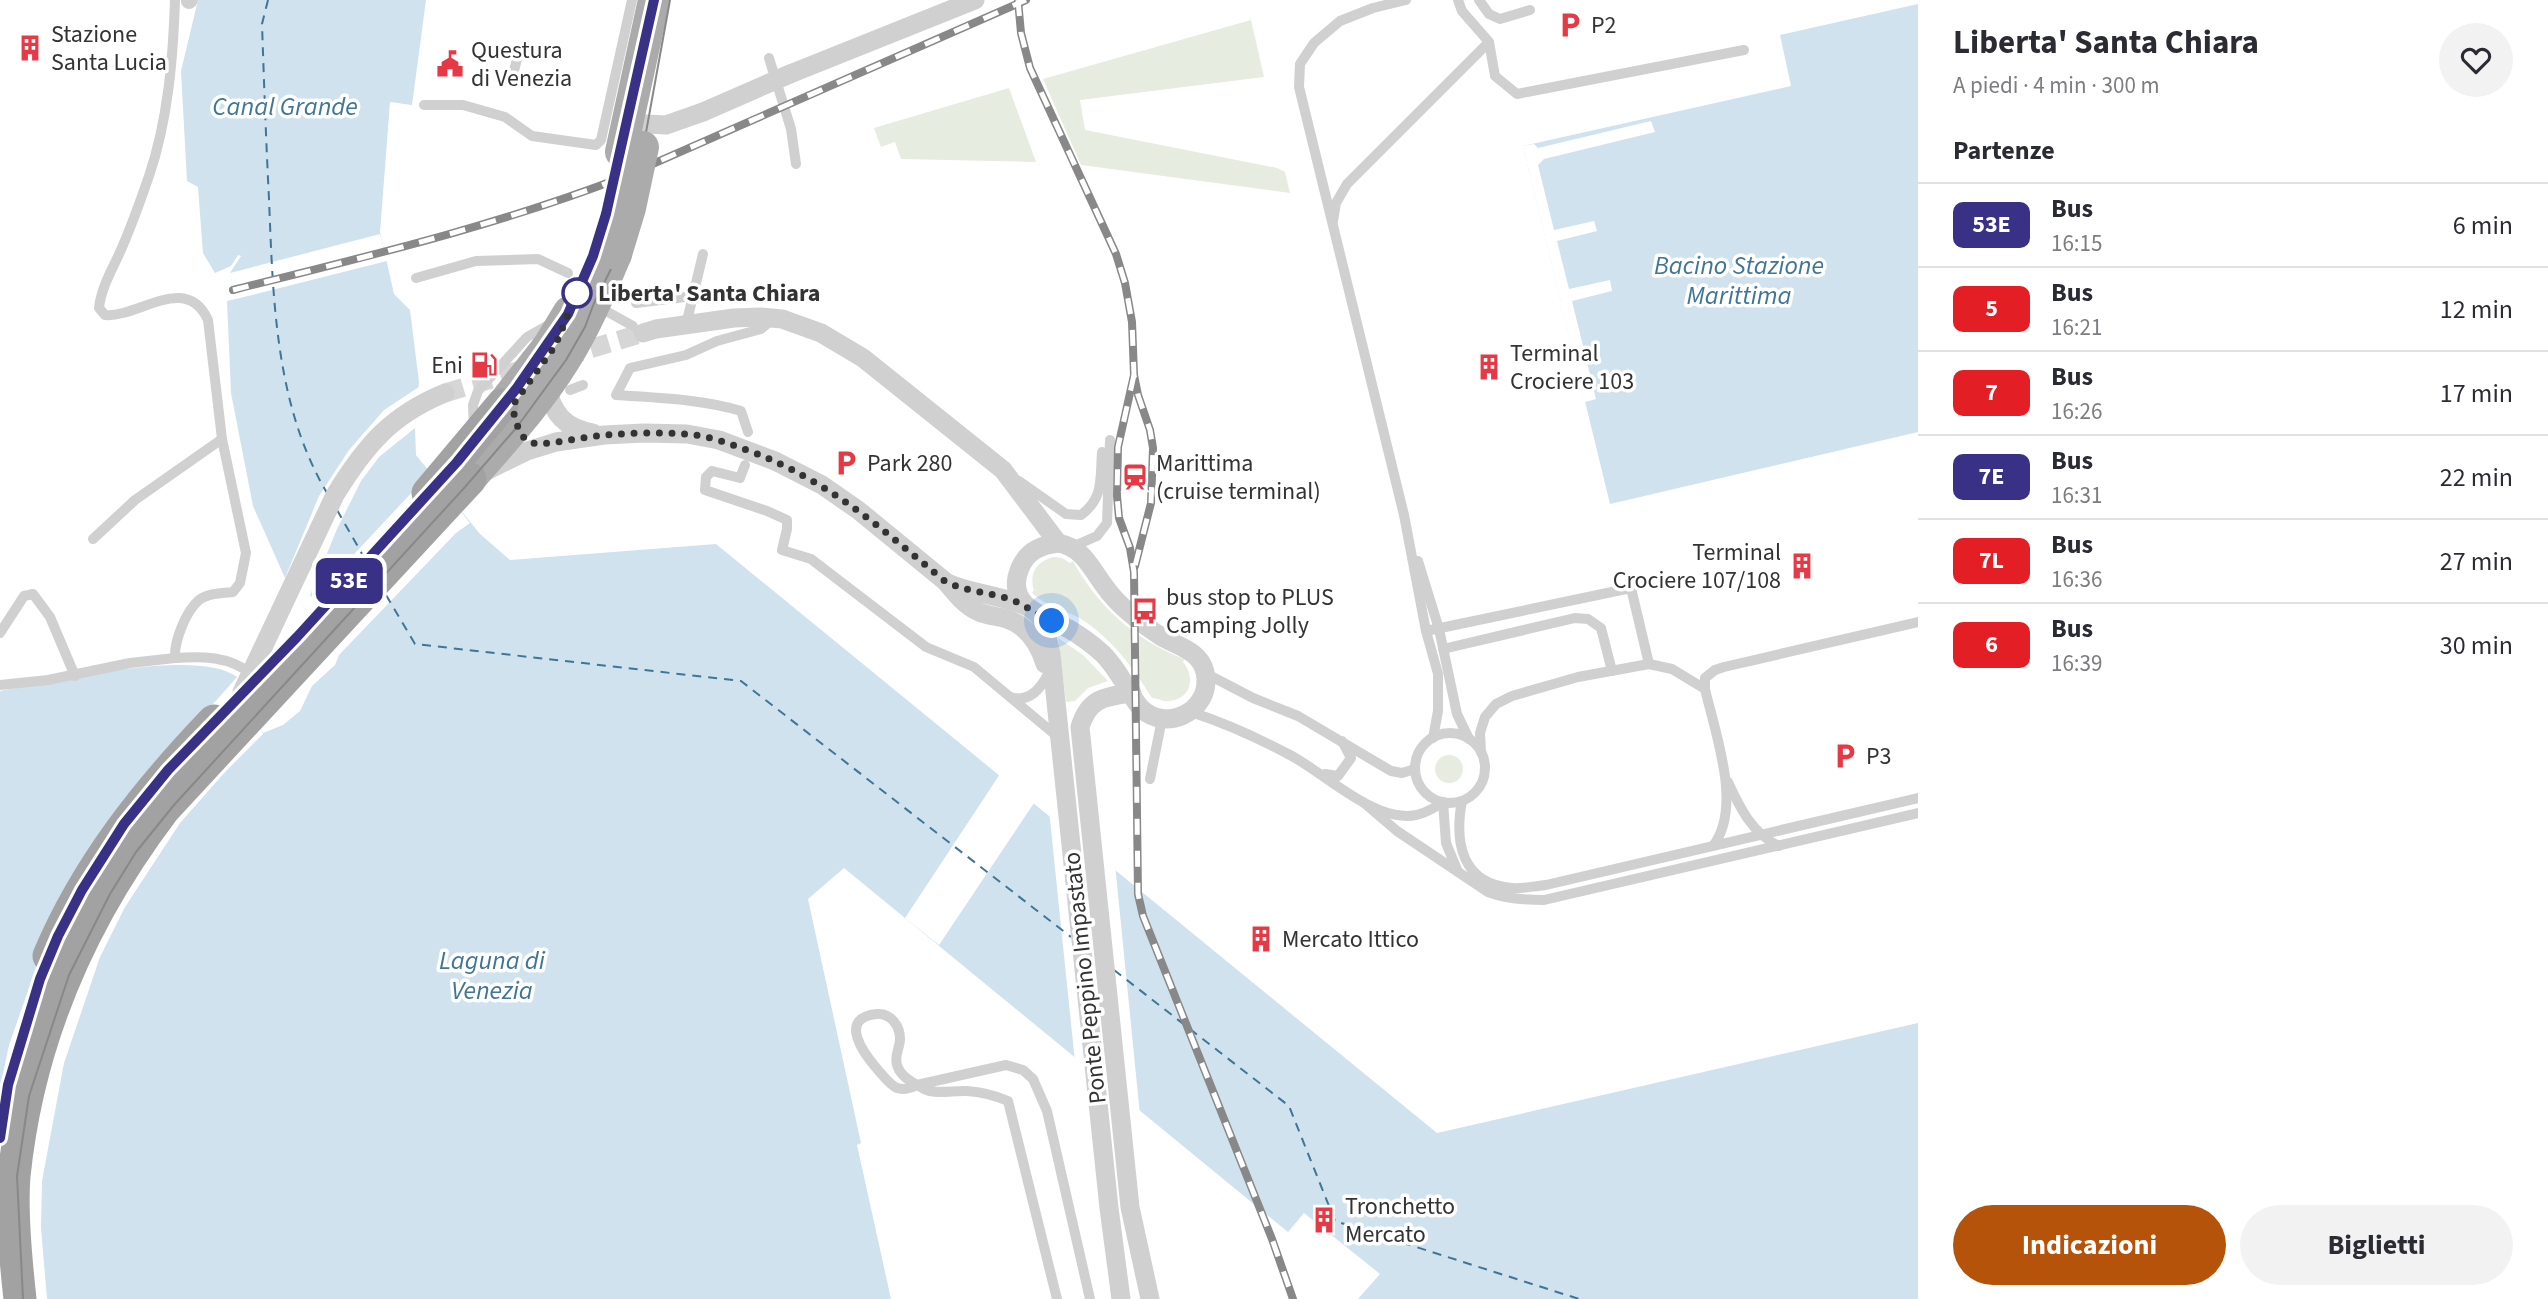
<!DOCTYPE html>
<html lang="it">
<meta charset="utf-8">
<style>
body{margin:0;font-family:"Source Sans 3",sans-serif;background:#f2f2f3;color:#2b2b33;height:100vh;display:flex;flex-direction:column;font-size:26px;white-space:nowrap}
*{box-sizing:border-box;margin:0}
p{font-size:23px;color:#7c7c81}
.icon{flex:none;width:38px;height:38px;fill:none;stroke:currentColor;stroke-width:2;stroke-linecap:round;stroke-linejoin:round}
.map{position:relative;flex:1;overflow:hidden}
.sheet{display:flex;flex-direction:column;background:#fff;width:630px}
.sheet>*{flex:none}
.badge{padding:0 14px;border-radius:10px;font-size:24px;line-height:46px}
.you{position:absolute;width:35px;height:35px;margin:-18px;border:5px solid #fff;border-radius:50%;background:#1a73e8;box-shadow:0 0 0 10px #1a73e833}
.map>.badge{position:absolute;translate:-50% -50%;box-shadow:0 0 0 4px #fff}
h2{padding:0 35px;font-size:26px;line-height:63px}
.round{display:grid;place-items:center;flex:none;width:74px;height:74px;border-radius:37px;background:#f2f2f3}
.head{display:flex;align-items:center;justify-content:space-between;height:119px;padding:0 35px}
h1{font-size:33px;font-weight:700;line-height:52px}
.button{display:flex;gap:14px;margin-top:auto;padding:14px 35px}
.button a{flex:1;height:80px;border-radius:42px;background:#b45309;color:#fff;font-size:28px;font-weight:700;line-height:80px;text-align:center}
.button a+a{background:#f2f2f3;color:#2b2b33}
ul{padding:0;list-style:none}
li{display:flex;align-items:center;gap:21px;height:84px;padding:0 35px;border-top:2px solid #e1e1e2}
li div{flex:1}
li b{display:block;font-size:26px}
li em{font-style:normal}
li .badge{min-width:77px;font-weight:700;text-align:center}
main{display:flex;flex:1;min-height:0}
.map>svg:first-child{display:block}
</style>
<main>
<div class="map">
<svg width="1918" height="1299" viewBox="0 0 1918 1299">
<rect width="100%" height="100%" fill="#fff"/>
<g fill="#e6ecdf">
<polygon points="1251,20 1264,77 1080,100 1085,130 1277,168 1285,172 1290,193 1081,165 1043,79"/>
<polygon points="1009,88 1036,162 901,159 895,142 881,147 874,128"/>
<path d="M1053 557 1062 558 1070 563 1073 561C1098 607 1135 640 1184 659L1183 662C1196 678 1191 699 1169 701 1162 702 1158 698 1152 698 1133 667 1112 639 1081 619 1066 610 1045 606 1032 593L1034 590C1029 573 1036 562 1053 557Z"/>
<polygon points="1058,638 1083,655 1108,681 1088,688 1075,701 1066,702"/>
<circle cx="1449" cy="769" r="14"/>
</g>
<g fill="#cfe2ee">
<path d="M198 0H426L412 105 390 102 380 232 394 294 410 310 419 382 415 428 416 455 480 534 510 560 716 544 1437 1133 1918 1023V1299H1358L1380 1274 1304 1213 1288 1232 844 868 808 899 861 1143 857 1145 891 1299H0V691C51 682 197 647 237 677L263 733 283 725 300 711 312 686 335 665 339 655 332 650 285 578 253 506 231 393 227 301 236 299 230 273 241 256 238 255 231 266 215 273 203 253 198 187 187 181 181 71Z"/>
<polygon points="1918,4 1918,432 1610,504 1523,146 1791,86 1780,35"/>
</g>
<g fill="#fff">
<polygon points="1651,121 1655,132 1544,159 1538,165 1554,230 1594,221 1597,231 1557,241 1569,289 1610,280 1612,291 1572,301 1596,399 1585,402 1523,146 1534,144 1538,148"/>
<polygon points="380,234 387,261 236,299 230,273"/>
<polygon points="419,387 415,428 379,457 361,481 337,529 310,595 313,598 430,473 470,523 456,533 339,655 332,650 285,578 319,496 349,450 384,410"/>
<polygon points="237,677 263,734 225,772 180,823 125,907 100,957 64,1063 42,1181 41,1228 47,1299 0,1299 0,1088 9,1045 36,968 47,940 166,757"/>
<polygon points="1000,774 1034,803 939,945 905,918"/>
<polygon points="1049,810 1115,864 1140,1115 1075,1062"/>
</g>
<g fill="none" stroke-linecap="round" stroke-linejoin="round">
<g stroke="#3f7597" stroke-width="2" stroke-dasharray="9 7" stroke-linecap="butt">
<path d="M268 0 262 24C264 82 266 141 269 199 273 298 275 405 327 493"/>
<polyline points="337,510 369,566"/>
<polyline points="386,595 415,644 741,681 1071,937"/>
<polyline points="1114,970 1289,1106 1335,1221 1579,1299"/>
</g>
<g stroke="#d6d6d6" stroke-width="19" stroke-dasharray="19 10" stroke-linecap="butt">
<polyline points="563,357 643,333"/>
<polyline points="445,393 531,367"/>
</g>
<g stroke="#d0d0d0" stroke-width="10">
<path d="M175 0C173 59 168 120 149 176 140 202 131 228 120 252 112 270 101 288 99 308L105 315C138 318 186 272 208 320L222 439 246 553 240 583 233 592C223 593 207 593 199 600 186 611 174 641 175 658 201 656 230 656 251 674"/>
<polyline points="1406,0 1373,8 1340,21 1314,43 1300,64 1299,87 1404,515 1426,631 1438,674 1438,711 1433,738"/>
<polyline points="1479,0 1489,14 1500,19 1530,10"/>
<polyline points="1489,42 1495,76 1517,94 1744,50"/>
<polyline points="769,58 791,129 796,164"/>
<polyline points="514,71 519,51"/>
<polyline points="424,105 463,105 505,117 532,136 596,145 601,140 632,0"/>
<polyline points="1333,221 1336,203 1347,184 1489,42 1462,11 1458,0"/>
<polyline points="416,278 476,261 538,259 568,273"/>
<polyline points="636,303 693,296"/>
<polyline points="597,306 633,326"/>
<polyline points="686,325 703,254"/>
<polyline points="570,390 583,385"/>
<polyline points="474,427 473,405 478,391 527,337 552,323"/>
<path d="M748 432 741 411C701 399 657 398 616 395L630 368 686 355 717 341 761 329 773 319"/>
<polyline points="745,465 740,478 712,471 706,477 705,490 767,511 787,520 787,529 782,550 811,559 926,647 974,667 1010,697"/>
<path d="M1019 481 1066 514 1081 515C1104 498 1100 479 1102 452"/>
<polyline points="93,539 135,500 222,439"/>
<polyline points="1072,547 1097,536 1107,523 1110,440"/>
<polyline points="1418,561 1439,629 1457,714 1469,739"/>
<polyline points="1426,631 1631,588 1649,664"/>
<polyline points="0,633 24,596 33,594 50,617 75,676"/>
<polyline points="1443,649 1575,618 1588,619 1601,628 1612,671"/>
<polyline points="1205,673 1253,698 1298,716 1391,771 1402,773 1415,769"/>
<path d="M1048 674C1040 690 1028 703 1010 697L1058 737"/>
<polyline points="0,685 48,680 130,663 175,658"/>
<path d="M1191 712C1225 723 1258 738 1290 755 1324 773 1369 817 1408 816 1421 816 1433 809 1443 802"/>
<circle cx="1450" cy="768" r="35"/>
<polyline points="1481,752 1480,733 1485,717 1496,704 1512,696 1578,677 1649,664 1672,669 1705,689"/>
<polyline points="1325,774 1338,776 1351,758 1342,741"/>
<polyline points="1150,779 1162,719"/>
<path d="M1728 782C1739 806 1752 834 1779 846"/>
<path d="M1462 801C1454 843 1462 884 1512 888 1523 889 1535 886 1546 885L1918 798"/>
<path d="M1363 802 1397 831 1488 892C1506 899 1525 900 1544 900L1918 813"/>
<polyline points="1443,802 1446,843 1458,872"/>
<path d="M1713 846C1743 807 1715 733 1705 689V678L1715 670 1724 667 1918 622"/>
<path d="M1057 1299 1008 1101C994 1095 982 1092 967 1091 954 1090 936 1095 924 1089 914 1083 901 1078 897 1065 894 1055 900 1048 900 1039 900 1026 891 1013 877 1014 837 1018 864 1054 878 1070 891 1085 897 1095 917 1085L1006 1065 1023 1070 1033 1079 1047 1111 1090 1299"/>
</g>
<polyline stroke="#d0d0d0" stroke-width="16" points="189,1 190,0"/>
<g stroke="#d0d0d0" stroke-width="19">
<polyline points="790,74 975,0"/>
<polyline points="628,123 666,125 703,112"/>
<polyline points="643,333 656,329 734,318 761,317 782,319 821,333 863,358 1003,470 1058,543"/>
<path d="M547 386C552 414 565 428 593 433"/>
<path d="M484 472 527 451 556 442 604 435 644 433 687 434 719 440 775 461 822 485 858 510 946 582C955 593 966 607 979 612 988 616 998 616 1007 619 1028 626 1039 644 1045 664"/>
<path d="M1058 543C1083 548 1089 565 1103 584 1111 596 1121 606 1132 615 1141 623 1151 630 1162 637 1178 646 1200 651 1205 672 1214 713 1159 737 1136 702 1125 686 1118 669 1103 654 1093 645 1081 636 1069 629 1044 616 1004 606 1020 568 1027 551 1041 545 1058 543Z"/>
<path d="M947 583C972 594 1000 595 1026 606"/>
<polyline points="1038,615 1044,624 1051,654 1109,1208 1121,1299"/>
<path d="M242 692 335 495C365 446 391 415 445 393"/>
<path d="M1132 693C1104 697 1089 698 1080 727L1130 1207 1150 1299"/>
</g>
<g stroke="#ababab" stroke-width="32">
<polyline points="621,152 654,0"/>
<polyline points="502,405 549,345 569,312"/>
<path d="M470 479C503 441 538 403 564 361 585 328 601 290 616 254"/>
</g>
<g stroke="#a2a2a2" stroke-width="33">
<polyline points="428,493 502,405"/>
<path d="M49 956C87 866 147 791 214 721"/>
<path d="M20 1299C16 1263 11 1212 14 1176 28 1040 82 917 164 809L470 479"/>
</g>
<g stroke="#888" stroke-width="2">
<polyline points="0,1126 6,1084 43,968 77,897 123,824 162,775 297,637 455,461 515,388 568,314 605,214 654,0"/>
<polyline points="23,1299 17,1176 29,1096 69,975 110,894 136,852 174,805 465,487 517,427 566,360 585,327 594,303 618,255 631,215 670,0"/>
</g>
<g stroke="#888" stroke-width="8">
<g id="rail">
<polyline points="1018,0 1021,33 1030,68 1116,254 1125,283 1132,322 1134,375 1138,395 1150,430 1153,448 1151,503 1135,566"/>
<path d="M233 290C364 257 496 226 623 177L1026 0"/>
<polyline points="1134,375 1118,447 1117,496 1119,518 1130,548 1134,572 1138,894 1143,916 1272,1239 1293,1299"/>
</g>
</g>
<use href="#rail" stroke="#fff" stroke-width="5" stroke-dasharray="16" stroke-linecap="butt"/>
<polyline stroke="#d0d0d0" stroke-width="19" points="703,112 790,74"/>
<polyline stroke="#ababab" stroke-width="32" points="616,254 630,208 643,147"/>
</g>
<g fill="none" stroke-linecap="round" stroke-linejoin="round">
<g stroke="#fff" stroke-width="16">
<polyline id="line" points="0,1138 8,1085 40,979 58,936 82,890 124,824 168,770 297,637 457,462 516,389 568,314 593,256 606,214 654,0"/>
</g>
<use href="#line" stroke="#393185" stroke-width="10"/>
<path stroke="#333" stroke-width="7" stroke-dasharray="0 12.6" d="M577 293 555 346 515 402 514 416 520 433 527 441 536 444C559 443 582 437 605 435 631 433 659 432 685 434 706 435 728 443 747 450 830 481 879 527 946 582 965 591 986 592 1006 598 1023 603 1036 614 1052 621"/>
</g>
<defs>
<g id="parking-bare" transform="scale(2.1)"><path d="M-3.5-5.5H1a3.5 3.5 0 0 1 0 7H-1V5.5H-3.5ZM-1-3.4V-.6H.8a1.4 1.4 0 0 0 0-2.8Z" fill="#e63946" stroke="#fff" stroke-width="2.5" paint-order="stroke"/></g>
<g id="building-bare" transform="scale(2.1)"><path d="M-4-6H4V6H1V3H-1V6H-4ZM-2.5-4.3h1.7v1.8h-1.7ZM.8-4.3h1.7v1.8H.8ZM-2.5-1h1.7V.8h-1.7ZM.8-1h1.7V.8H.8Z" fill="#e63946" stroke="#fff" stroke-width="2.5" paint-order="stroke"/></g>
<g id="civic-bare" transform="scale(2.1)"><path d="M-.6-6.5H3V-4.5H.6V-3L4-1V1h2V6H-6V1h2V-1L-.6-3ZM-1.2 2.5V6h2.4V2.5Z" fill="#e63946" stroke="#fff" stroke-width="2.5" paint-order="stroke"/></g>
<g id="fuel-bare" transform="scale(2.1)"><path d="M-5.5-6h7V0h2V4h1.3V-2.5L3-4.5l.8-.8L6-3V5H2.5V1h-1V6h-7ZM-4.2-4.7v3.2H.2V-4.7Z" fill="#e63946" stroke="#fff" stroke-width="2.5" paint-order="stroke"/></g>
<g id="station-bare" transform="scale(2.1)"><path d="M-3-6H3Q5-6 5-4V2Q5 4 3 4L4.5 6H3L1.5 4h-3L-3 6H-4.5L-3 4Q-5 4-5 2V-4Q-5-6-3-6ZM-3.5-4v3h7v-3ZM-3.5 1v1.5H-2V1ZM2 1v1.5H3.5V1Z" fill="#e63946" stroke="#fff" stroke-width="2.5" paint-order="stroke"/></g>
<g id="bus-bare" transform="scale(2.1)"><path d="M-5-6H5V4H4V6H2V4H-2V6H-4V4H-5ZM-3.5-4V0h7V-4ZM-3.5 1.2v1.5H-2V1.2ZM2 1.2v1.5H3.5V1.2Z" fill="#e63946" stroke="#fff" stroke-width="2.5" paint-order="stroke"/></g>
</defs>
<g fill-rule="evenodd">
<use href="#parking-bare" x="1570" y="25"/>
<use href="#building-bare" x="30" y="48"/>
<use href="#civic-bare" x="450" y="64"/>
<use href="#fuel-bare" x="484" y="365"/>
<use href="#building-bare" x="1489" y="367"/>
<use href="#parking-bare" x="846" y="463"/>
<use href="#station-bare" x="1135" y="477"/>
<use href="#building-bare" x="1802" y="566"/>
<use href="#bus-bare" x="1145" y="611"/>
<use href="#parking-bare" x="1845" y="756"/>
<use href="#building-bare" x="1261" y="939"/>
<use href="#building-bare" x="1324" y="1220"/>
</g>
<circle fill="#fff" stroke="#393185" stroke-width="3.5" cx="577" cy="293" r="14"/>
<g text-anchor="middle" dominant-baseline="central" stroke-width="7" stroke-linejoin="round" paint-order="stroke">
<g font-size="24" fill="#333" stroke="#fff" text-anchor="start">
<text x="1591" y="25">P2</text>
<text x="51" y="34">Stazione<tspan x="51" dy="28">Santa Lucia</tspan></text>
<text x="471" y="50">Questura<tspan x="471" dy="28">di Venezia</tspan></text>
<text x="1510" y="353">Terminal<tspan x="1510" dy="28">Crociere 103</tspan></text>
<text x="463" y="365" text-anchor="end">Eni</text>
<text x="867" y="463">Park 280</text>
<text x="1156" y="463">Marittima<tspan x="1156" dy="28">(cruise terminal)</tspan></text>
<text x="1781" y="552" text-anchor="end">Terminal<tspan x="1781" dy="28">Crociere 107/108</tspan></text>
<text x="1166" y="597">bus stop to PLUS<tspan x="1166" dy="28">Camping Jolly</tspan></text>
<text x="1866" y="756">P3</text>
<text x="1282" y="939">Mercato Ittico</text>
<text x="1345" y="1206">Tronchetto<tspan x="1345" dy="28">Mercato</tspan></text>
</g>
<g font-size="24" font-weight="bold" fill="#333" stroke="#fff" text-anchor="start">
<text x="598" y="293">Liberta' Santa Chiara</text>
</g>
<g font-size="24" fill="#333" stroke="#fff">
<text transform="translate(1085 978) rotate(-96)">Ponte Peppino Impastato</text>
</g>
<g font-size="26" font-style="italic" fill="#3f7597" stroke="#fff">
<text x="285" y="106">Canal Grande</text>
<text x="1739" y="265">Bacino Stazione<tspan x="1739" dy="30">Marittima</tspan></text>
<text x="492" y="960">Laguna di<tspan x="492" dy="30">Venezia</tspan></text>
</g>
</g>
</svg>
<div class="you" style="left:1052px;top:621px"></div>
<b class="badge" style="left:349px;top:581px;background:#393185;color:#fff">53E</b>
</div>
<section class="sheet">
<div class="head"><div><h1>Liberta' Santa Chiara</h1><p>A piedi · 4 min · 300 m</p></div><a class="round"><svg class="icon" aria-label="heart" viewBox="0 0 24 24"><path d="M12 20l-8-8c-3-5 5-10 8-4 3-6 11-1 8 4z"/></svg></a></div>
<h2>Partenze</h2>
<ul>
<li><span class="badge" style="background:#393185;color:#fff">53E</span><div><b>Bus</b><p>16:15</p></div><em>6 min</em></li>
<li><span class="badge" style="background:#e31e24;color:#fff">5</span><div><b>Bus</b><p>16:21</p></div><em>12 min</em></li>
<li><span class="badge" style="background:#e31e24;color:#fff">7</span><div><b>Bus</b><p>16:26</p></div><em>17 min</em></li>
<li><span class="badge" style="background:#393185;color:#fff">7E</span><div><b>Bus</b><p>16:31</p></div><em>22 min</em></li>
<li><span class="badge" style="background:#e31e24;color:#fff">7L</span><div><b>Bus</b><p>16:36</p></div><em>27 min</em></li>
<li><span class="badge" style="background:#e31e24;color:#fff">6</span><div><b>Bus</b><p>16:39</p></div><em>30 min</em></li>
</ul>
<div class="button"><a>Indicazioni</a><a>Biglietti</a></div>
</section>
</main>
